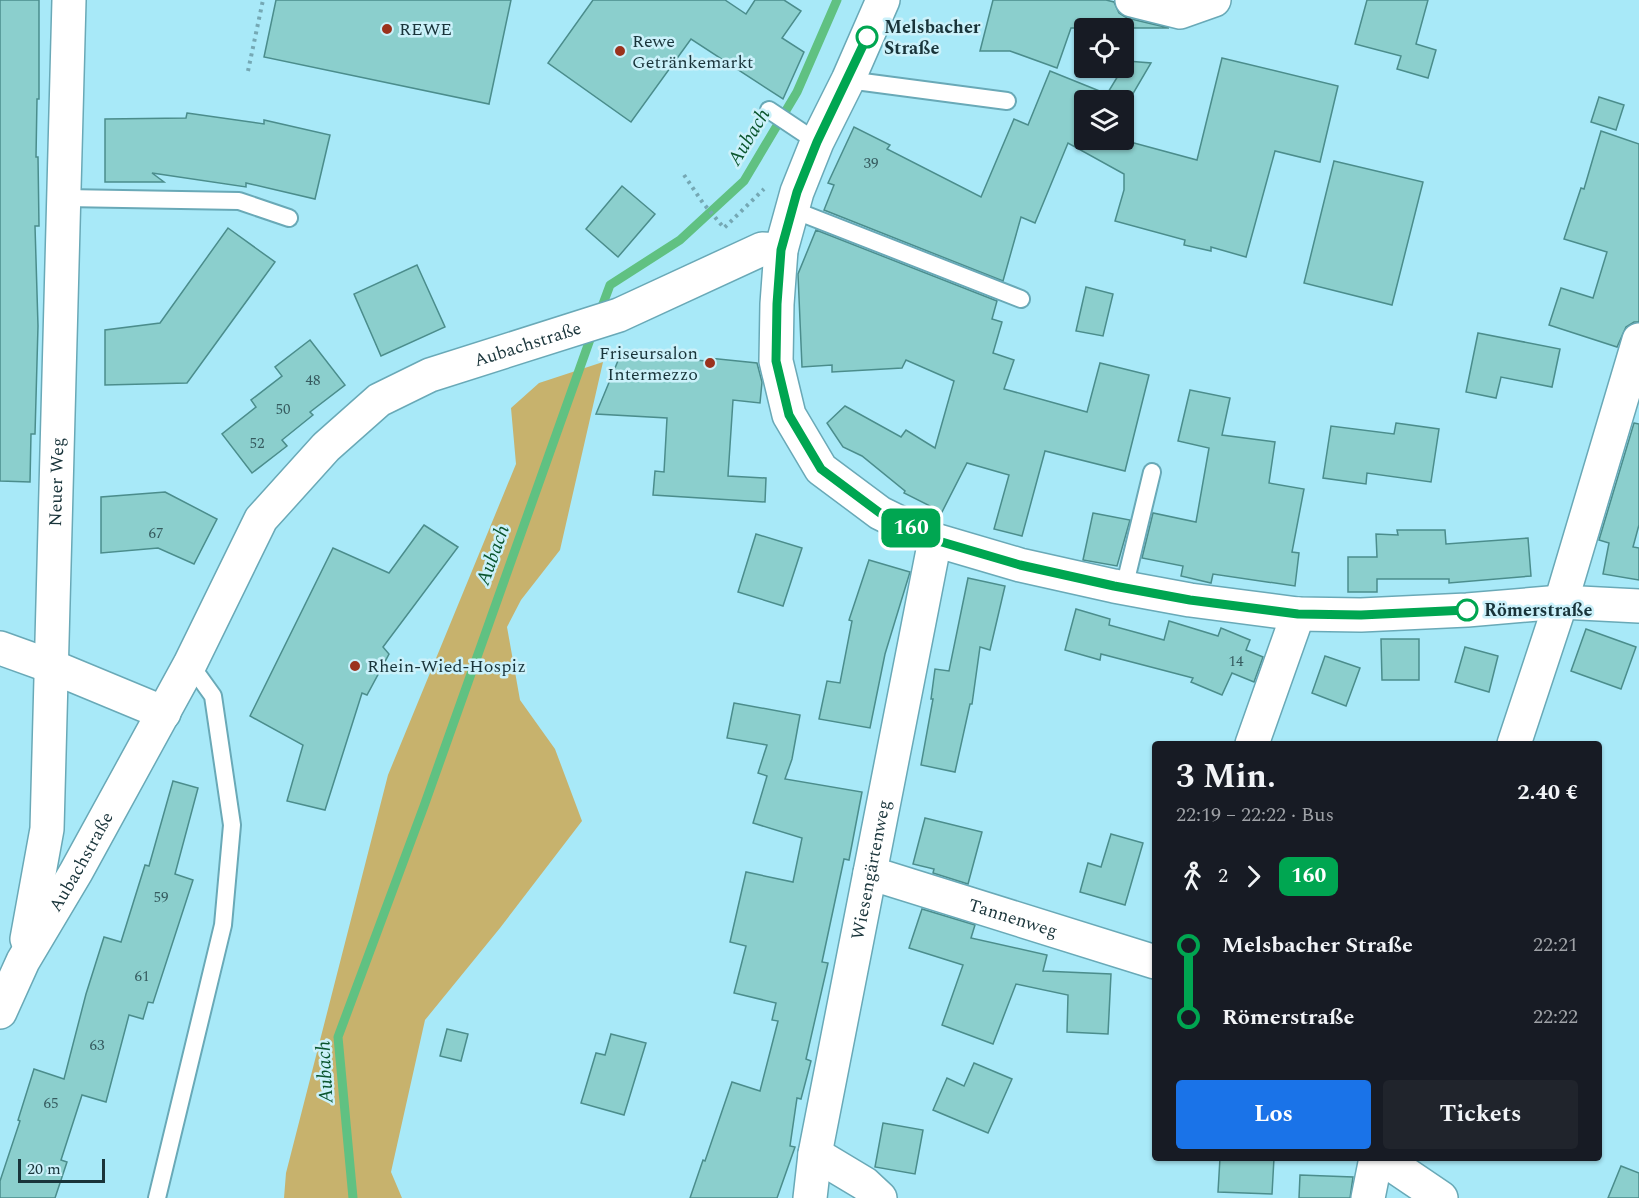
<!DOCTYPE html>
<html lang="de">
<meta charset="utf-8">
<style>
body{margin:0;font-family:Spectral,serif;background:#20242c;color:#f1f3f6;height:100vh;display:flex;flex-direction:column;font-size:22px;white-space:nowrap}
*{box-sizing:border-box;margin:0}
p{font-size:20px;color:#9ea1a6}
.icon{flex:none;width:33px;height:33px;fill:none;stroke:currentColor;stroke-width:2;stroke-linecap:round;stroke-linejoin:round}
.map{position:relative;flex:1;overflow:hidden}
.panel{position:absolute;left:1152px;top:741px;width:450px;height:420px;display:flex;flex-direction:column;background:#171b24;border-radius:6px;box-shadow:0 2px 4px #0004}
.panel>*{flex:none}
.badge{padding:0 12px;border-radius:9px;font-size:21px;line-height:39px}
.buttons{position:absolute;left:1074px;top:18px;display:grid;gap:12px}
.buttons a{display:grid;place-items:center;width:60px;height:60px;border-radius:6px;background:#171b24;box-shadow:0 2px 4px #0004;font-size:30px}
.scale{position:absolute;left:18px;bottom:15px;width:87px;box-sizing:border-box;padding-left:6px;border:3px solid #19343a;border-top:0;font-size:16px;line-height:21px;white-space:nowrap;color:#19343a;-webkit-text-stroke:4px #cbf1fa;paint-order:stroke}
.map>.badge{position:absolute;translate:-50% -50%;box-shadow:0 0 0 3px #fff}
.legs{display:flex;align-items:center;gap:9px;height:66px;padding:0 24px;font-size:20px}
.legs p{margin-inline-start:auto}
.overview{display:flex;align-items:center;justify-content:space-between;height:102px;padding:0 24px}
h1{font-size:33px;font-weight:700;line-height:45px}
.primary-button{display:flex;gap:12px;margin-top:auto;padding:12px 24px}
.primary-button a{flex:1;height:69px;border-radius:6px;background:#1a73e8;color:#fff;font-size:24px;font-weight:700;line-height:69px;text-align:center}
.primary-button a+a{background:#20242c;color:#f1f3f6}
ul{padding:0 24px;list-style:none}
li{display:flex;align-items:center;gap:21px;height:72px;font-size:22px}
li i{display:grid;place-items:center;width:9px;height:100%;margin:0 8px;background:currentColor}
li i::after{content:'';width:15px;height:15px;margin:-8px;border:4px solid;border-radius:50%;background:#171b24}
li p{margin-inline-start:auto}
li:first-child i{background:linear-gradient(#0000 50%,currentColor 0)}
li:last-child i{background:linear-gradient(currentColor 50%,#0000 0)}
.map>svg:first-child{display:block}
</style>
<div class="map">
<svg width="1639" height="1198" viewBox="0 0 1639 1198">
<rect width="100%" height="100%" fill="#a8e9f8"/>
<polygon fill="#c7b26d" points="603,362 560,550 521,600 507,627 520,700 555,749 582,821 500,928 425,1020 391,1172 402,1198 284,1198 286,1173 388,775 516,464 511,408 539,383"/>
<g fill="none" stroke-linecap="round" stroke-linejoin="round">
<g stroke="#60c182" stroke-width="9">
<polyline points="600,312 610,285 680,240 744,181 797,92 837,0"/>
<polyline points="353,1198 338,1037 424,806 593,331"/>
</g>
</g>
<g fill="#8bcfcd" stroke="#4b8d8c" stroke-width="1.5">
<polygon points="0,0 39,0 39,99 37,99 36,157 38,157 39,226 35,226 38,326 35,434 31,434 30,482 0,481"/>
<polygon points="276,0 511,0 489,104 264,57"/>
<polygon points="593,0 725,0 746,14 755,0 784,0 801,11 782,38 804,52 783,99 691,39 631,122 548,63"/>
<polygon points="993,0 1106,0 1114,2 1119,13 1127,18 1169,28 1071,28 1057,68 1010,51 980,51"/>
<polygon points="1367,0 1428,0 1416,44 1436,50 1428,78 1397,69 1401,56 1355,44"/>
<polygon points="1222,58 1338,86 1320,162 1275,151 1246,257 1211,247 1211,251 1184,245 1185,240 1115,221 1124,190 1124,174 1068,143 1035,223 1021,217 1003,281 824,210 834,185 828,183 854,127 890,145 887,149 981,197 1014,119 1028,125 1050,71 1107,94 1127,61 1151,63 1124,109 1124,100 1084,100 1084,140 1123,140 1197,160"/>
<polygon points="1599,97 1624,105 1616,130 1591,122"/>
<polygon points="187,113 264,124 264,120 330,135 315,199 246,183 246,187 152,173 164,182 105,182 105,119 186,118"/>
<polygon points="1601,131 1639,144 1639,322 1634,322 1626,327 1617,347 1549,325 1561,288 1593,298 1607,252 1564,239 1581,188 1584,189"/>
<polygon points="1334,161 1423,182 1392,305 1304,283"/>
<polygon points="622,186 655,214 618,257 586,229"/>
<polygon points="228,228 275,262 187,383 105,385 105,330 160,323"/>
<polygon points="816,230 997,301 992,319 1002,322 993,353 1014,360 1004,389 1087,412 1100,363 1149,375 1125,471 1045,451 1022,536 994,529 1009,475 967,463 942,512 904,493 905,491 862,456 843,447 827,423 845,406 901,437 906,430 935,448 954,381 906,360 902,368 832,372 832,365 802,367 798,274"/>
<polygon points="417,265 445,327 381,356 354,294"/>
<polygon points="1086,287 1113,294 1103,336 1076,331"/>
<polygon points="1478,333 1560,349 1552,387 1501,377 1496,398 1466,392"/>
<polygon points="310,340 345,385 310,412 313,415 282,440 287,446 252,473 222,434 256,407 251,400 282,376 275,367"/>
<polygon points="622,351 647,352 647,357 708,361 709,358 757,363 762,382 760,403 733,400 728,476 766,478 765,502 653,495 655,471 664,472 667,418 596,414"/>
<polygon points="1190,390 1230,398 1222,435 1275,442 1269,483 1304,489 1292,552 1299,553 1295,586 1213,574 1211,583 1181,576 1183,566 1142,558 1153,513 1196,522 1209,448 1178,441"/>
<polygon points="1396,423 1439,429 1431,482 1367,473 1366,484 1323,478 1331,426 1394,434"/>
<polygon points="1634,423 1639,424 1639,525 1633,547 1639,548 1639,580 1603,574 1609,543 1599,540"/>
<polygon points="165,492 217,519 194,564 158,548 101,553 101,497"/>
<polygon points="1093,513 1130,520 1117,566 1083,560"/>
<polygon points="424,525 458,547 383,647 389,654 367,695 362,693 325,810 287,801 303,745 250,716 333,548 389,573"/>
<polygon points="1397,530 1445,530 1446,544 1528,538 1531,576 1449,583 1449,579 1377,579 1377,592 1348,592 1348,557 1377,557 1376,534 1398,535"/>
<polygon points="756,534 802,548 783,606 738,592"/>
<polygon points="869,560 910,572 885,654 870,728 819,719 827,681 840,683 852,621 849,620"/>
<polygon points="968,578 1005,586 990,650 980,647 972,704 970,704 955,772 921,765 933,699 931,699 935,669 949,671"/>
<polygon points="1076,609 1110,619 1109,625 1164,640 1169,621 1218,636 1221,628 1250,640 1246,650 1263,657 1254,682 1232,673 1222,695 1191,682 1193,678 1101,654 1100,660 1065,650"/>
<polygon points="1586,629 1636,647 1621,689 1571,671"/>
<polygon points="1381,639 1419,639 1419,680 1382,680"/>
<polygon points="1465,647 1498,656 1489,692 1455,682"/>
<polygon points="1325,656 1360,668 1346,706 1312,693"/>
<polygon points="734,703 800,715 792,759 785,779 862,792 849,860 844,859 822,962 828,963 806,1059 811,1061 801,1099 797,1098 790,1146 795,1147 777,1198 690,1198 703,1160 705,1161 732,1082 760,1091 778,1021 772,1020 776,1003 734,993 746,946 730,942 746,872 793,882 802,838 753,823 767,776 758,773 767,745 727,738"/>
<polygon points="173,781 198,788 175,874 193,880 153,1003 148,1002 143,1019 129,1015 106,1102 82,1095 61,1160 67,1162 55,1198 0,1198 0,1181 20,1121 18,1120 34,1069 64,1079 86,994 104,937 121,942 145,865 149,866"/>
<polygon points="925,818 982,832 968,884 933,873 934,869 913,864"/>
<polygon points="1111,834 1143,843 1125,905 1080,892 1088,863 1101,867"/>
<polygon points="922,909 975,925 971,938 1047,955 1043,971 1111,974 1108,1034 1067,1032 1068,995 1016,984 993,1044 942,1025 963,965 909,948"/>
<polygon points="447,1029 468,1034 461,1061 440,1056"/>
<polygon points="611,1034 646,1043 624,1115 581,1103 596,1053 605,1055"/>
<polygon points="974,1063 1012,1079 988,1133 933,1110 947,1078 964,1086"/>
<polygon points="883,1123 923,1130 915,1174 875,1167"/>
<polygon points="1220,1158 1274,1158 1272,1194 1218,1192"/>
<polygon points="1621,1166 1639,1173 1639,1198 1608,1198"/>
<polygon points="1300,1175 1353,1177 1350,1198 1299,1198"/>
</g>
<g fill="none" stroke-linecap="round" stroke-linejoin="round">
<g stroke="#69a9b7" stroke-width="20">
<g id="lane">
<polyline points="848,80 1007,101"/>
<polyline points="769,110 817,142"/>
<polyline points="65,198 239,201 289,218"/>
<polyline points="791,209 1021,299"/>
<polyline points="1124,588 1152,472"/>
<polyline points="157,1198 223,925 232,825 213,696 190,664"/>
</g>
</g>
<g stroke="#69a9b7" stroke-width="36">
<g id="street">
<polyline points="1132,0 1180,12 1214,0"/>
<polyline points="0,648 53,667 164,713"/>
<polyline points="1252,744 1298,614"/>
<polyline points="1514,744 1561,602 1639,340"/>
<path id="s1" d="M870 873 1155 962"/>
<polyline points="815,1154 865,1184 880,1198"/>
<polyline points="1382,1158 1441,1198"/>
<path id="s2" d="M810 1198 815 1154 935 540"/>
<polyline points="1368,1198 1376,1158"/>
</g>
</g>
<g stroke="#69a9b7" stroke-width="36">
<g id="secondary">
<polyline points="883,0 848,80 817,142 797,192 781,250 777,304 776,361 789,415 821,469 880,513 935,540 1020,565 1114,586 1190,600 1298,614 1361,615 1467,610 1561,602 1639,606"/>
<path id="s3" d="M27 939 47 829 69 0"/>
<path id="s4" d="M0 1012 23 961 76 872 190 664 261 519 326 447 379 400 430 375 619 315 762 249 781 250"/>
</g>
</g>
<g stroke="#75a8b4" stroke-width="4" stroke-dasharray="3 4.5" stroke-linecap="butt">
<polyline points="248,71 263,0"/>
<polyline points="684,175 703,203 724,228 764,189"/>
</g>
<use href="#lane" stroke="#fff" stroke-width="16"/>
<use href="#street" stroke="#fff" stroke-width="33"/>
<use href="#secondary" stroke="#fff" stroke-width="33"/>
</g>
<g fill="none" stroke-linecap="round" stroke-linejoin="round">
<g stroke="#fff" stroke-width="14">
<polyline id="line-1" points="867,37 817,142 797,192 781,250 777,304 776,361 789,415 821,469 880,513 935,540 1020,565 1114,586 1190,600 1298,614 1361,615 1467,610"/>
</g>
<use href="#line-1" stroke="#00a651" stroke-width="9"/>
</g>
<g fill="#9b321c" stroke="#cbf1fa" stroke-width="2">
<circle cx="387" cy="29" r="6"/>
<circle cx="620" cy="51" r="6"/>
<circle cx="710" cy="363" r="6"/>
<circle cx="355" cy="666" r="6"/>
</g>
<g fill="#fff" stroke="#00a651" stroke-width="3">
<circle cx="867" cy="37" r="10"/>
<circle cx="1467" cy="610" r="10"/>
</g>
<g text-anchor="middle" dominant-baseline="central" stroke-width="5" stroke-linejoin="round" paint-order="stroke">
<g font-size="15" fill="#365b5f">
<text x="871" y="163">39</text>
<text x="313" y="380">48</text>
<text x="283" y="409">50</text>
<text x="257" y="443">52</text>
<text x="156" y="533">67</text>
<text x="1236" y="661">14</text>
<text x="161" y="897">59</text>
<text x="142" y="976">61</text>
<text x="97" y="1045">63</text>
<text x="51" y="1103">65</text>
</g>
<g font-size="18" font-weight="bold" fill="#19343a" stroke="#cbf1fa" text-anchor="start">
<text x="884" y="27">Melsbacher<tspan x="884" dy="21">Straße</tspan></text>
<text x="1484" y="610">Römerstraße</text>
</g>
<g font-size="18" fill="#19343a" stroke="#cbf1fa" text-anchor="start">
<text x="399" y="29">REWE</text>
<text x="632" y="41">Rewe<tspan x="632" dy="21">Getränkemarkt</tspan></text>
<text x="698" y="353" text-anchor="end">Friseursalon<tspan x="698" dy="21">Intermezzo</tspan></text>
<text x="367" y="666">Rhein-Wied-Hospiz</text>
</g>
<g font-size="18" fill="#19343a" stroke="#cbf1fa">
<text stroke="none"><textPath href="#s4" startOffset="885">Aubachstraße</textPath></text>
<text stroke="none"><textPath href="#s3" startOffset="459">Neuer Weg</textPath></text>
<text stroke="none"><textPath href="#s4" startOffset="171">Aubachstraße</textPath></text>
<text stroke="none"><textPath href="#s2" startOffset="334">Wiesengärtenweg</textPath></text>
<text stroke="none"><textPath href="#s1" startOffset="150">Tannenweg</textPath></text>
</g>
<g font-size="20" font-style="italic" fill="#0a552d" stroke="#cbf1fa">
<text transform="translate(749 137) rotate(-59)">Aubach</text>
<text transform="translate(493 555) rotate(-70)">Aubach</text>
<text transform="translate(325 1072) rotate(-93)">Aubach</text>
</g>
</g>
</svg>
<div class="buttons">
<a><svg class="icon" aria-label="locate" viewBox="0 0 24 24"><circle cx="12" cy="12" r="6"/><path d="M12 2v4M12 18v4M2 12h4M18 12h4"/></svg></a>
<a><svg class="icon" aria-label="layers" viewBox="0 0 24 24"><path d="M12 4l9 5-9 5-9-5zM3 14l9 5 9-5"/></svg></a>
</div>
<div class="scale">20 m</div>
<b class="badge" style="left:911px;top:528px;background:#00a651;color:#fff">160</b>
<section class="panel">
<div class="overview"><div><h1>3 Min.</h1><p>22:19 – 22:22 · Bus</p></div><b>2.40 €</b></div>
<div class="legs"><svg class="icon" aria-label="walk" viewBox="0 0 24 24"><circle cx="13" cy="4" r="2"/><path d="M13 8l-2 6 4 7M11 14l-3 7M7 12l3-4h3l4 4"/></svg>2<svg class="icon" aria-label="forward" viewBox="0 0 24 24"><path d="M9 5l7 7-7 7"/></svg><b class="badge" style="background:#00a651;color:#fff">160</b></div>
<ul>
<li><i style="color:#00a651"></i><b>Melsbacher Straße</b><p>22:21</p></li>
<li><i style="color:#00a651"></i><b>Römerstraße</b><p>22:22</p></li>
</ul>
<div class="primary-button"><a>Los</a><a>Tickets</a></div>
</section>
</div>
